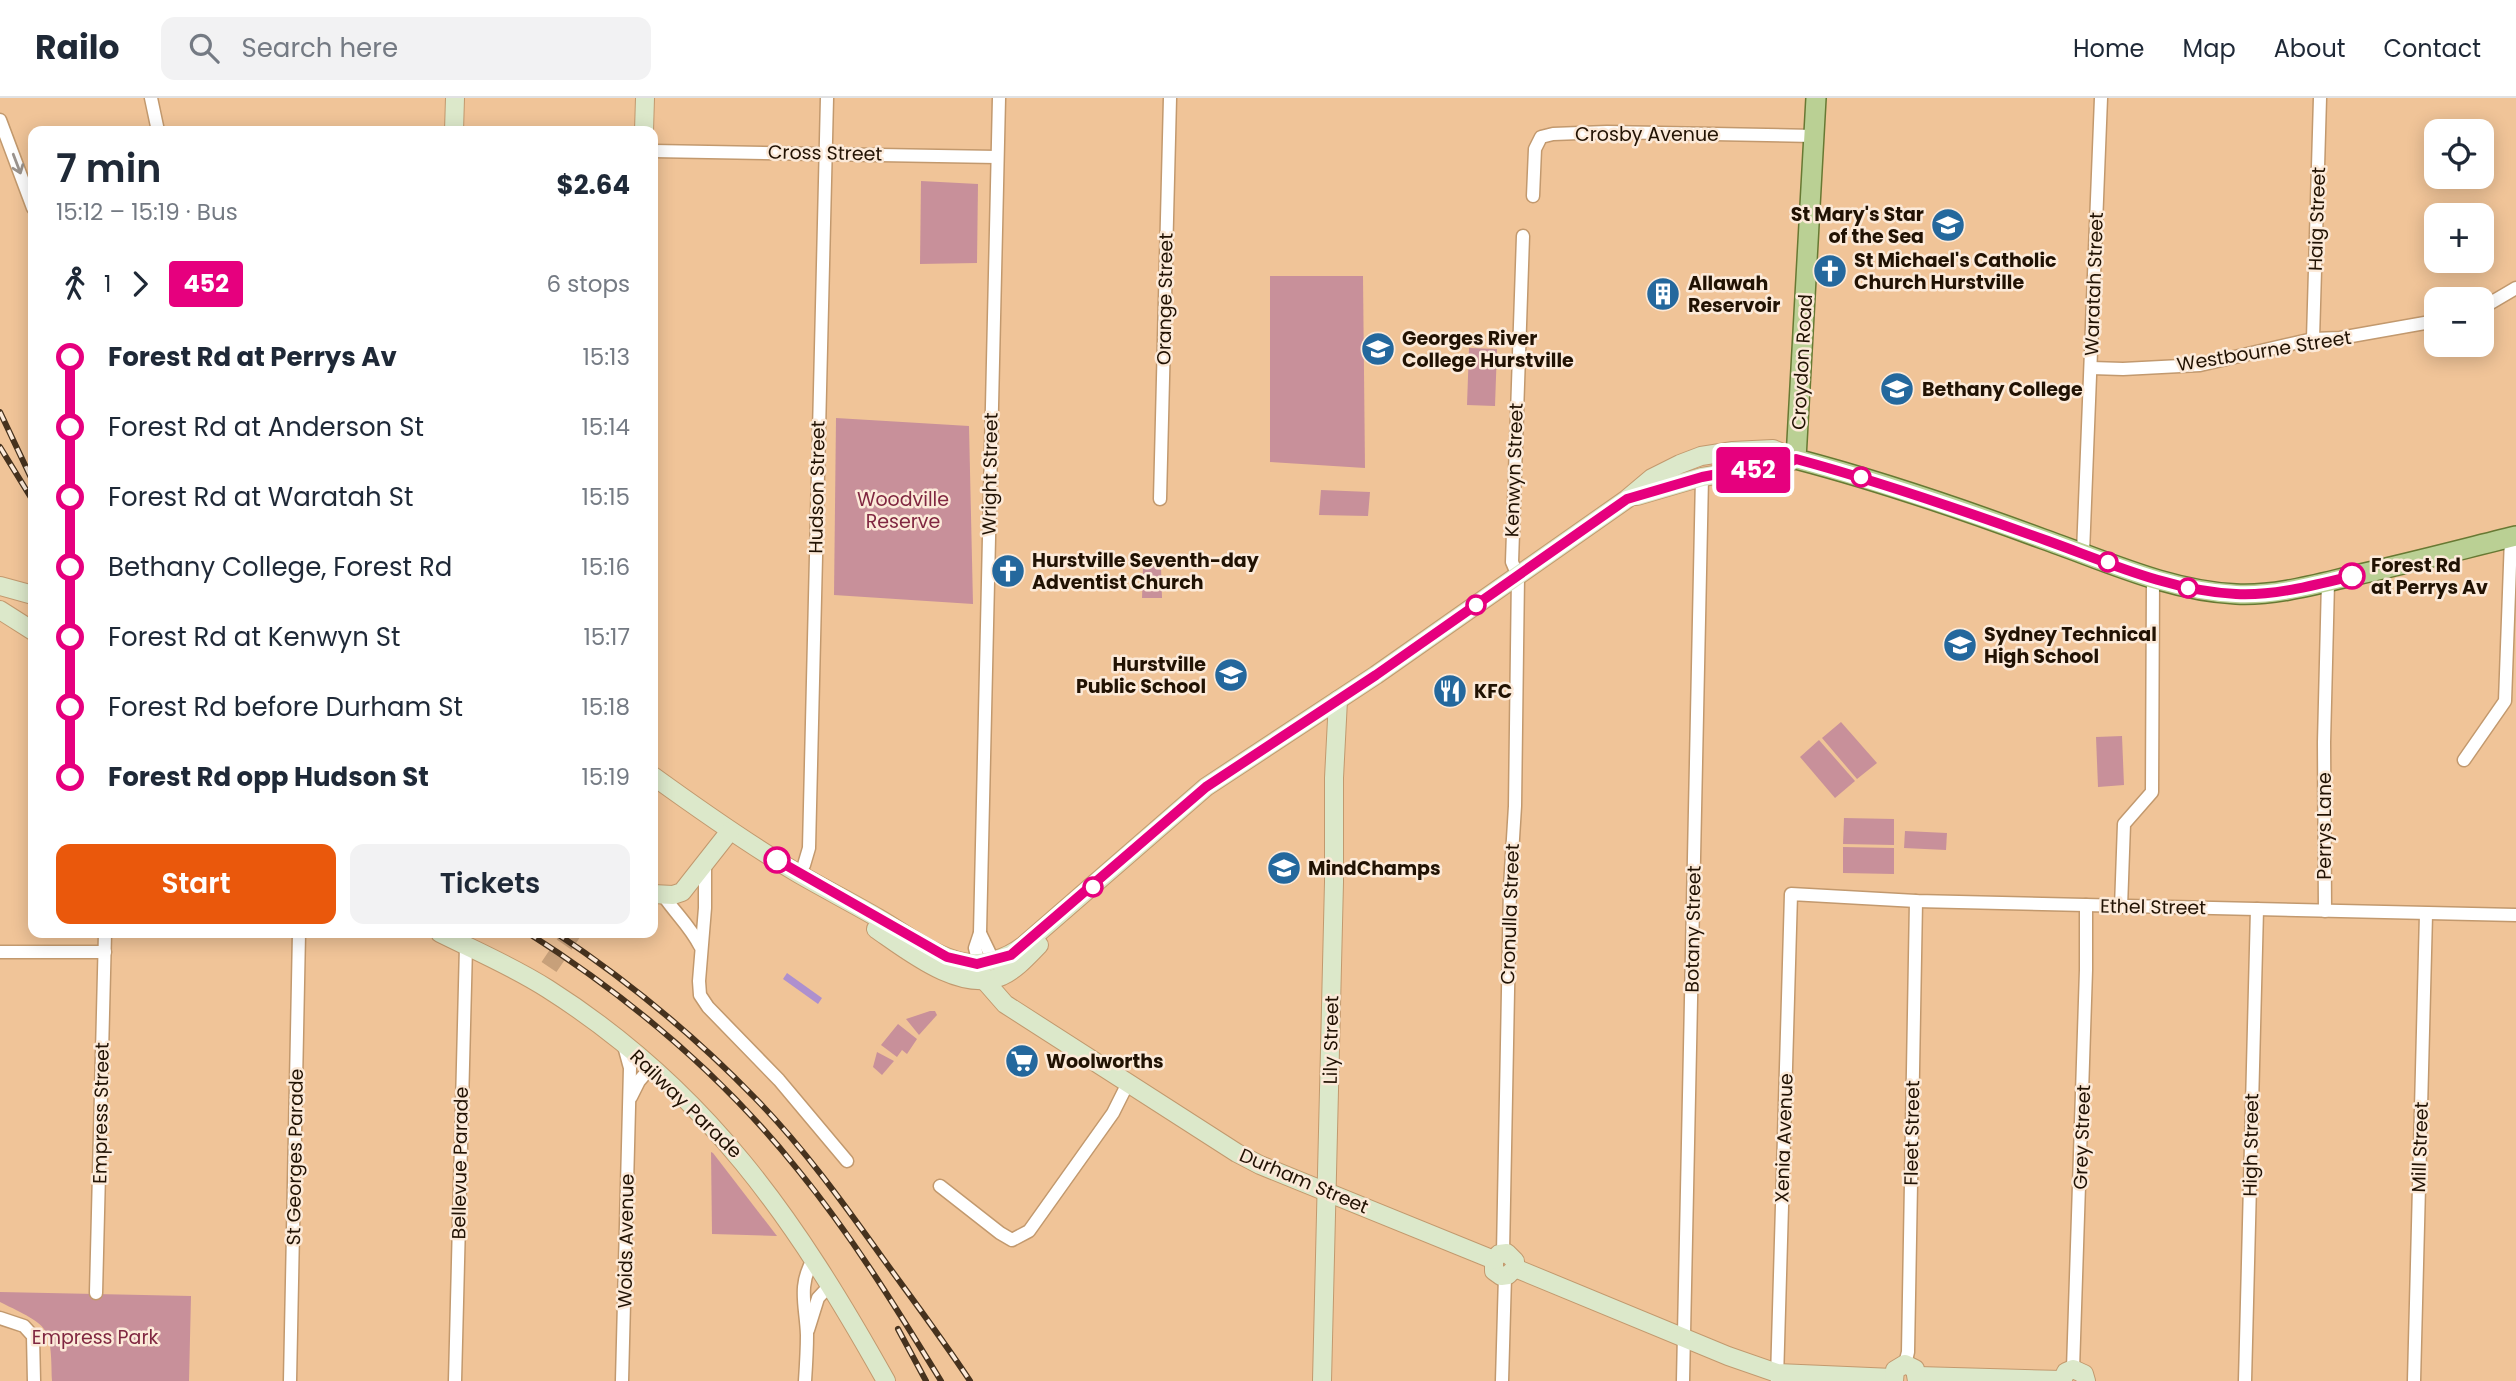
<!DOCTYPE html>
<meta charset="utf-8">
<style>
body{margin:0;font-family:Poppins,sans-serif;background:#f2f2f3;color:#1f2937;height:100vh;display:flex;flex-direction:column;font-size:26px;white-space:nowrap}
*{box-sizing:border-box;margin:0}
p{font-size:23px;color:#747a83}
.icon{flex:none;width:38px;height:38px;fill:none;stroke:currentColor;stroke-width:2;stroke-linecap:round;stroke-linejoin:round}
.map{position:relative;flex:1;overflow:hidden}
.side{position:absolute;left:28px;top:28px;width:630px;height:812px;display:flex;flex-direction:column;background:#fff;border-radius:14px;box-shadow:0 4px 18px #0003}
.side>*{flex:none}
.badge{padding:0 14px;border-radius:5px;font-size:24px;line-height:46px}
.fabs{position:absolute;left:2424px;top:21px;display:grid;gap:14px}
.fabs a{display:grid;place-items:center;width:70px;height:70px;border-radius:14px;background:#fff;box-shadow:0 4px 18px #0003;font-size:35px}
.map>.badge{position:absolute;translate:-50% -50%;box-shadow:0 0 0 4px #fff}
.legs{display:flex;align-items:center;gap:10px;height:77px;padding:0 28px;font-size:23px}
.legs p{margin-inline-start:auto}
.overview{display:flex;align-items:center;justify-content:space-between;height:119px;padding:0 28px}
h1{font-size:38px;font-weight:600;line-height:52px}
.cta{display:flex;gap:14px;margin-top:auto;padding:14px 28px}
.cta a{flex:1;height:80px;border-radius:14px;background:#ea580c;color:#fff;font-size:28px;font-weight:600;line-height:80px;text-align:center}
.cta a+a{background:#f2f2f3;color:#1f2937}
ul{padding:0 28px;list-style:none}
li{display:flex;align-items:center;gap:24px;height:70px;font-size:26px}
li i{display:grid;place-items:center;width:10px;height:100%;margin:0 9px;background:currentColor}
li i::after{content:'';width:18px;height:18px;margin:-9px;border:5px solid;border-radius:50%;background:#fff}
li p{margin-inline-start:auto}
li:first-child i{background:linear-gradient(#0000 50%,currentColor 0)}
li:last-child i{background:linear-gradient(currentColor 50%,#0000 0)}
header{display:flex;align-items:center;gap:42px;box-sizing:border-box;height:98px;padding:0 35px;background:#fff;border-bottom:2px solid #e0e1e3}
header strong{font-size:33px}
nav{display:flex;gap:38px;margin-inline-start:auto;font-size:24px}
.search{width:490px;height:63px;background:#f2f2f3;display:flex;align-items:center;gap:18px;box-sizing:border-box;padding:0 24px;border-radius:14px;color:#747a83;font-size:26px}
.map>svg:first-child{display:block}
</style>
<header>
<strong>Railo</strong>
<div class="search"><svg class="icon" aria-label="search" viewBox="0 0 24 24"><circle cx="10" cy="10" r="6"/><path d="M15 15l6 6"/></svg>Search here</div>
<nav><a>Home</a><a>Map</a><a>About</a><a>Contact</a></nav>
</header>
<div class="map">
<svg width="2516" height="1283" viewBox="0 0 2516 1283">
<rect width="100%" height="100%" fill="#f0c498"/>
<g fill="#c8909a">
<polygon points="921,83 978,86 977,165 920,166"/>
<polygon points="1270,178 1363,178 1365,370 1270,364"/>
<polygon points="1469,250 1497,251 1495,308 1467,307"/>
<polygon points="836,320 969,328 973,506 834,497"/>
<polygon points="1321,392 1370,394 1368,418 1319,417"/>
<polygon points="1143,468 1161,468 1162,500 1142,500"/>
<polygon points="1841,624 1877,665 1857,681 1822,640"/>
<polygon points="2122,638 2124,687 2098,689 2096,639"/>
<polygon points="1819,642 1855,683 1835,700 1800,659"/>
<polygon points="1844,720 1894,721 1894,747 1843,746"/>
<polygon points="1905,733 1947,735 1946,752 1904,750"/>
<polygon points="1843,749 1894,750 1894,776 1843,775"/>
<polygon points="930,913 935,913 937,917 919,937 906,921"/>
<polygon points="898,926 917,941 907,956 902,952 897,959 881,947"/>
<polygon points="877,954 894,963 882,977 873,969"/>
<polygon points="711,1054 713,1055 777,1138 712,1136"/>
<path d="M0 1194 191 1198 189 1283H52C51 1226 50 1229 0 1204Z"/>
</g>
<polygon fill="#ae90ce" points="787,875 822,900 818,906 783,881"/>
<g fill="none" stroke-linecap="round" stroke-linejoin="round">
<polyline stroke="#c7a07a" stroke-width="18" stroke-dasharray="18 9" stroke-linecap="butt" points="549,869 572,835"/>
<g stroke="#c2996e" stroke-width="15">
<g id="street">
<polyline points="151,0 158,33"/>
<polyline points="0,22 33,110"/>
<polyline points="653,53 997,59"/>
<polyline points="1533,98 1535,51 1541,39 1553,36 1607,34 1814,38"/>
<polyline points="2482,210 2516,190"/>
<polyline points="2313,241 2320,0"/>
<polyline points="2091,270 2123,271 2200,267 2313,241 2340,240 2436,223"/>
<polyline points="1160,401 1170,0"/>
<polyline points="2083,455 2101,0"/>
<polyline points="2464,662 2505,603 2511,440"/>
<polyline points="705,767 705,810 699,883 700,897 708,909 779,982 847,1063"/>
<polyline points="798,776 804,767 809,750 827,0"/>
<path d="M663 797C675 815 690 828 700 848"/>
<polyline points="2121,809 2124,726 2152,694 2153,480"/>
<polyline points="2325,813 2324,644 2328,484"/>
<polyline points="980,835 993,862"/>
<polyline points="0,854 105,854"/>
<polyline points="979,865 975,850 980,835 999,0"/>
<polyline points="631,999 639,983 651,969"/>
<polyline points="940,1088 1000,1135 1012,1142 1029,1133 1113,1015 1128,985"/>
<polyline points="1503,1155 1510,789 1515,708 1517,551 1518,478 1512,464 1523,138"/>
<polyline points="96,1195 105,835"/>
<polyline points="0,1220 24,1228 33,1238 34,1283"/>
<polyline points="808,1232 818,1200 831,1186"/>
<polyline points="1905,1266 1908,1254 1916,803"/>
<polyline points="2073,1271 2086,872 2086,807"/>
<polyline points="1777,1281 1791,796 1916,803 2516,817"/>
<polyline points="290,1283 299,835"/>
<polyline points="455,1283 466,848"/>
<polyline points="622,1283 630,970 624,948"/>
<path d="M805 1283C806 1268 807 1252 807 1237 806 1207 797 1188 814 1160"/>
<polyline points="1502,1283 1505,1178"/>
<polyline points="1683,1283 1702,379"/>
<polyline points="2245,1283 2257,811"/>
<polyline points="2414,1283 2426,816"/>
</g>
</g>
<g stroke="#c2996e" stroke-width="20">
<g id="secondary">
<polyline points="454,33 455,0"/>
<polyline points="644,33 645,0"/>
<polyline points="1637,398 1702,379 1734,374 1774,372 1796,361"/>
<polyline points="0,488 33,497"/>
<polyline points="0,512 33,533"/>
<path d="M653 678C700 712 748 746 799 776 825 791 852 805 878 820 904 835 933 858 963 864 984 868 1006 861 1023 848L1206 689 1376 577 1627 401 1652 380 1680 366 1701 358 1733 353 1773 351 1796 361"/>
<polyline points="653,796 673,797 682,794 730,733"/>
<path d="M876 831C908 853 961 896 1002 878 1017 871 1028 858 1039 847"/>
<path d="M440 835C476 853 514 869 548 891 707 992 796 1122 886 1283"/>
<polyline points="979,865 984,882 1005,906 1237,1055 1260,1067 1494,1162"/>
<polyline points="1494,1162 1494,1173 1501,1178 1508,1177 1515,1170"/>
<polyline points="1494,1162 1499,1156 1507,1155 1515,1163 1515,1170"/>
<polyline points="1515,1170 1728,1258 1777,1275 1893,1280"/>
<polyline points="1918,1278 2062,1282"/>
<polyline points="1322,1283 1334,784 1334,680 1338,602"/>
<polyline points="1894,1283 1895,1272 1905,1266 1915,1271 1917,1283"/>
<polyline points="2062,1283 2066,1274 2073,1271 2084,1276 2086,1283"/>
</g>
</g>
<g stroke="#677933" stroke-width="22">
<path id="primary" d="M1816 0 1796 361C1880 383 1962 411 2043 441 2106 463 2169 493 2236 496 2276 498 2317 486 2356 477 2410 465 2463 451 2516 438"/>
</g>
<use href="#street" stroke="#fff" stroke-width="12"/>
<use href="#secondary" stroke="#dce8ca" stroke-width="18"/>
<use href="#primary" stroke="#bad094" stroke-width="19"/>
<g stroke="#46321e" stroke-width="6">
<g id="rail">
<polyline points="0,314 33,384"/>
<polyline points="0,349 33,403"/>
<path d="M528 835C629 899 723 978 798 1072 852 1138 897 1211 941 1283"/>
<path d="M556 835C628 883 695 938 755 1000 803 1049 844 1106 884 1162 913 1202 943 1242 970 1283"/>
<polyline points="898,1231 926,1283"/>
</g>
</g>
<use href="#rail" stroke="#fcead9" stroke-width="3.5" stroke-dasharray="10" stroke-linecap="butt"/>
</g>
<defs><path id="oneway-shaft" d="M-6 0H5M1.5-3L5.5 0L1.5 3" fill="none" stroke-width="1.6" stroke-linecap="round" stroke-linejoin="round" transform="scale(1.75)"/></defs>
<use stroke="#9b948e" href="#oneway-shaft" transform="translate(17 66) rotate(69)"/>
<g fill="none" stroke-linecap="round" stroke-linejoin="round">
<g stroke="#fff" stroke-width="16">
<path id="line-1" d="M777 762 947 859 977 866 1011 857 1206 689 1376 577 1627 401 1702 379 1734 373 1774 372 1796 361C1881 384 1965 413 2048 443 2109 465 2171 493 2236 496 2275 498 2314 487 2352 478"/>
</g>
<use href="#line-1" stroke="#e6007e" stroke-width="10"/>
</g>
<defs>
<g id="school-disc" transform="scale(1.75)"><circle r="9.5" fill="#24689d" stroke="#fcead9"/><path d="M0-5L7-2L0 1L-7-2ZM-4 1L0 2.5L4 1V4Q0 6-4 4Z" fill="#fff"/></g>
<g id="church-disc" transform="scale(1.75)"><circle r="9.5" fill="#24689d" stroke="#fcead9"/><path d="M-1.2-6h2.4v3.5h3.3v2.4h-3.3V6h-2.4V-.1h-3.3v-2.4h3.3Z" fill="#fff"/></g>
<g id="building-disc" transform="scale(1.75)"><circle r="9.5" fill="#24689d" stroke="#fcead9"/><path d="M-4-6H4V6H1V3H-1V6H-4ZM-2.5-4.3h1.7v1.8h-1.7ZM.8-4.3h1.7v1.8H.8ZM-2.5-1h1.7V.8h-1.7ZM.8-1h1.7V.8H.8Z" fill="#fff"/></g>
<g id="restaurant-disc" transform="scale(1.75)"><circle r="9.5" fill="#24689d" stroke="#fcead9"/><path d="M-5-6h1v4h1v-4h1v4h1v-4h1v5L-1.5 .5V6h-2V.5L-5-1ZM5-6V6H3V1.5H1.5Q1.5-4 5-6Z" fill="#fff"/></g>
<g id="supermarket-disc" transform="scale(1.75)"><circle r="9.5" fill="#24689d" stroke="#fcead9"/><path d="M-6-5.5h2.5l.6 2H6L4.5 2H-2.5L-4.4-4H-6ZM-1.5 3.2a1.3 1.3 0 1 0 .1 0ZM3 3.2a1.3 1.3 0 1 0 .1 0Z" fill="#fff"/></g>
</defs>
<g fill-rule="evenodd">
<use href="#school-disc" x="1948" y="127"/>
<use href="#church-disc" x="1830" y="173"/>
<use href="#building-disc" x="1663" y="196"/>
<use href="#school-disc" x="1378" y="251"/>
<use href="#school-disc" x="1897" y="291"/>
<use href="#church-disc" x="1008" y="473"/>
<use href="#school-disc" x="1960" y="547"/>
<use href="#school-disc" x="1231" y="577"/>
<use href="#restaurant-disc" x="1450" y="593"/>
<use href="#school-disc" x="1284" y="770"/>
<use href="#supermarket-disc" x="1022" y="963"/>
</g>
<g fill="#fff" stroke="#e6007e" stroke-width="3.5">
<circle cx="1861" cy="379" r="9"/>
<circle cx="2108" cy="464" r="9"/>
<circle cx="2352" cy="478" r="12"/>
<circle cx="2188" cy="490" r="9"/>
<circle cx="1476" cy="507" r="9"/>
<circle cx="777" cy="762" r="12"/>
<circle cx="1093" cy="789" r="9"/>
</g>
<g text-anchor="middle" dominant-baseline="central" stroke-width="5" stroke-linejoin="round" paint-order="stroke">
<g font-size="19" fill="#211203" stroke="#fcead9">
<text x="1647" y="36">Crosby Avenue</text>
<text transform="translate(825 55) rotate(1)">Cross Street</text>
<text transform="translate(2317 121) rotate(-88)">Haig Street</text>
<text transform="translate(2094 186) rotate(-88)">Waratah Street</text>
<text transform="translate(1165 201) rotate(-89)">Orange Street</text>
<text transform="translate(2264 253) rotate(-9)">Westbourne Street</text>
<text transform="translate(1802 264) rotate(-87)">Croydon Road</text>
<text transform="translate(1514 372) rotate(-88)">Kenwyn Street</text>
<text transform="translate(990 376) rotate(-89)">Wright Street</text>
<text transform="translate(817 389) rotate(-89)">Hudson Street</text>
<text transform="translate(2324 728) rotate(-90)">Perrys Lane</text>
<text transform="translate(2153 809) rotate(1)">Ethel Street</text>
<text transform="translate(1510 816) rotate(-88)">Cronulla Street</text>
<text transform="translate(1693 831) rotate(-89)">Botany Street</text>
<text transform="translate(1331 942) rotate(-89)">Lily Street</text>
<text transform="translate(686 1006) rotate(44)">Railway Parade</text>
<text transform="translate(101 1015) rotate(-89)">Empress Street</text>
<text transform="translate(1912 1035) rotate(-89)">Fleet Street</text>
<text transform="translate(2082 1039) rotate(-88)">Grey Street</text>
<text transform="translate(1784 1040) rotate(-88)">Xenia Avenue</text>
<text transform="translate(2251 1047) rotate(-89)">High Street</text>
<text transform="translate(2420 1049) rotate(-88)">Mill Street</text>
<text transform="translate(295 1059) rotate(-89)">St Georges Parade</text>
<text transform="translate(460 1065) rotate(-89)">Bellevue Parade</text>
<text transform="translate(1304 1083) rotate(23)">Durham Street</text>
<text transform="translate(626 1143) rotate(-89)">Woids Avenue</text>
</g>
<g font-size="19" font-weight="bold" fill="#211203" stroke="#fcead9" text-anchor="start">
<text x="1924" y="116" text-anchor="end">St Mary's Star<tspan x="1924" dy="22">of the Sea</tspan></text>
<text x="1854" y="162">St Michael's Catholic<tspan x="1854" dy="22">Church Hurstville</tspan></text>
<text x="1688" y="185">Allawah<tspan x="1688" dy="22">Reservoir</tspan></text>
<text x="1402" y="240">Georges River<tspan x="1402" dy="22">College Hurstville</tspan></text>
<text x="1922" y="291">Bethany College</text>
<text x="1032" y="462">Hurstville Seventh-day<tspan x="1032" dy="22">Adventist Church</tspan></text>
<text x="1984" y="536">Sydney Technical<tspan x="1984" dy="22">High School</tspan></text>
<text x="1206" y="566" text-anchor="end">Hurstville<tspan x="1206" dy="22">Public School</tspan></text>
<text x="1474" y="593">KFC</text>
<text x="1308" y="770">MindChamps</text>
<text x="1046" y="963">Woolworths</text>
</g>
<g font-size="19" fill="#802741" stroke="#fcead9">
<text x="903" y="401">Woodville<tspan x="903" dy="22">Reserve</tspan></text>
<text x="95" y="1239">Empress Park</text>
</g>
<g font-size="19" font-weight="bold" fill="#211203" stroke="#fcead9" text-anchor="start">
<text x="2371" y="467">Forest Rd<tspan x="2371" dy="22">at Perrys Av</tspan></text>
</g>
</g>
</svg>
<div class="fabs">
<a><svg class="icon" aria-label="locate" viewBox="0 0 24 24"><circle cx="12" cy="12" r="6"/><path d="M12 2v4M12 18v4M2 12h4M18 12h4"/></svg></a>
<a>+</a>
<a>−</a>
</div>
<b class="badge" style="left:1753px;top:372px;background:#e6007e;color:#fff">452</b>
<section class="side">
<div class="overview"><div><h1>7 min</h1><p>15:12 – 15:19 · Bus</p></div><b>$2.64</b></div>
<div class="legs"><svg class="icon" aria-label="walk" viewBox="0 0 24 24"><circle cx="13" cy="4" r="2"/><path d="M13 8l-2 6 4 7M11 14l-3 7M7 12l3-4h3l4 4"/></svg>1<svg class="icon" aria-label="forward" viewBox="0 0 24 24"><path d="M9 5l7 7-7 7"/></svg><b class="badge" style="background:#e6007e;color:#fff">452</b><p>6 stops</p></div>
<ul>
<li><i style="color:#e6007e"></i><b>Forest Rd at Perrys Av</b><p>15:13</p></li>
<li><i style="color:#e6007e"></i><span>Forest Rd at Anderson St</span><p>15:14</p></li>
<li><i style="color:#e6007e"></i><span>Forest Rd at Waratah St</span><p>15:15</p></li>
<li><i style="color:#e6007e"></i><span>Bethany College, Forest Rd</span><p>15:16</p></li>
<li><i style="color:#e6007e"></i><span>Forest Rd at Kenwyn St</span><p>15:17</p></li>
<li><i style="color:#e6007e"></i><span>Forest Rd before Durham St</span><p>15:18</p></li>
<li><i style="color:#e6007e"></i><b>Forest Rd opp Hudson St</b><p>15:19</p></li>
</ul>
<div class="cta"><a>Start</a><a>Tickets</a></div>
</section>
</div>
